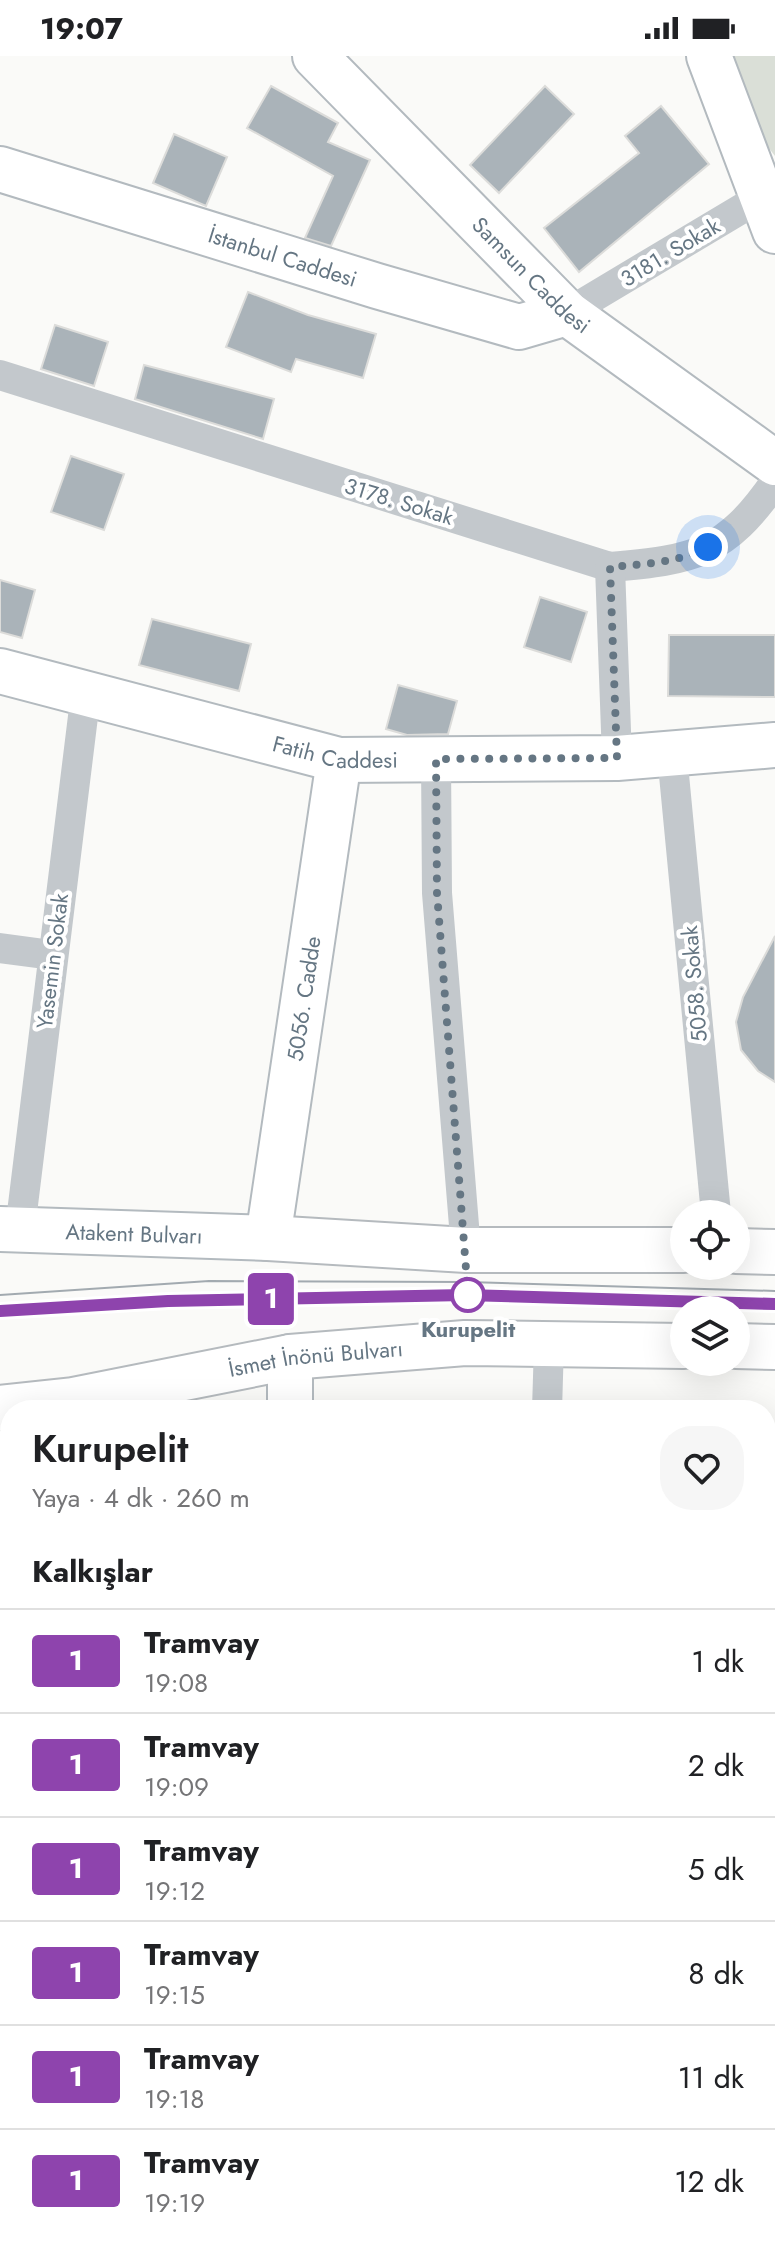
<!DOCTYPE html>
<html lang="tr">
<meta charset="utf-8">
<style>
body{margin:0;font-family:Jost,sans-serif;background:#f6f6f6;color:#202124;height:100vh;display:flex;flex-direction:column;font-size:30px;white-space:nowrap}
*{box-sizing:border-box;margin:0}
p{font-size:26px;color:#757577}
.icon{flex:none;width:44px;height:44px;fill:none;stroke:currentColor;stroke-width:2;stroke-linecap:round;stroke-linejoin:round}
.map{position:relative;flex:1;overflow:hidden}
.drawer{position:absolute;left:0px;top:1344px;width:776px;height:850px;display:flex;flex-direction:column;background:#fff;border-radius:32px 32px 0 0;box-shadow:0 8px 32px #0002}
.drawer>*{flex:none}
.badge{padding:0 16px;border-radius:6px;font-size:28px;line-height:52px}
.tools{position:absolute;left:670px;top:1144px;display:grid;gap:16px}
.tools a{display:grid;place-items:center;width:80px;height:80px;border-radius:50%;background:#fff;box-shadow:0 8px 32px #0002;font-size:40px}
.you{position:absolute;width:40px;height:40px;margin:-20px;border:6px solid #fff;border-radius:50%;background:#1a73e8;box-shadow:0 0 0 12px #1a73e833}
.map>.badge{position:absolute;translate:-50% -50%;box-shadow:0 0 0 4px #fff}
h2{padding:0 32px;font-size:30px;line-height:72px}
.round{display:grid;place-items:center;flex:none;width:84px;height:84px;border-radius:32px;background:#f6f6f6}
.headline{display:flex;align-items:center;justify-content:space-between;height:136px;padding:0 32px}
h1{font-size:38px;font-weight:600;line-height:60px}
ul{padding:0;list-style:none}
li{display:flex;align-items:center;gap:24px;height:104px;padding:0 32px;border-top:2px solid #e0e0e0}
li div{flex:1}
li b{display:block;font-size:30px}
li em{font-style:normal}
li .badge{min-width:88px;font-weight:700;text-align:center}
.status{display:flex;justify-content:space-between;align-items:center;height:56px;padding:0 40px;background:#fff;direction:ltr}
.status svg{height:22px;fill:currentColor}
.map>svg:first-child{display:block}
</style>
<div class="status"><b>19:07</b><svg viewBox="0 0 49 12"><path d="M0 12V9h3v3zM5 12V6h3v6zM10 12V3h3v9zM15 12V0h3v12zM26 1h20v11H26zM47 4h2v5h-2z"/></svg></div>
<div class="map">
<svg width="775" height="2193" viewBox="0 0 775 2193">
<rect width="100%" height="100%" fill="#fafaf8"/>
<polygon fill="#dadfd7" points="734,0 775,0 775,100 758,78"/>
<g fill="#aab3b9" stroke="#dcdcda" stroke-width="2">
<polygon points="271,30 338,67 328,86 370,104 331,190 305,182 333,120 247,72"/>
<polygon points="545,30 574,58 499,137 470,109"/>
<polygon points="661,50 709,108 579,216 544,172 639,97 625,80"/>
<polygon points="174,78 227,101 206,150 153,127"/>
<polygon points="248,236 308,259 376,278 363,322 296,303 291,316 226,291"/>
<polygon points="55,269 108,286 94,330 41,313"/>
<polygon points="144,309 274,343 263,383 135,343"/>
<polygon points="71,400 124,418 104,474 51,456"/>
<polygon points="0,524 35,534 22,582 0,576"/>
<polygon points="540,541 587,556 571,606 524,591"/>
<polygon points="152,563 251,588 239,635 139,609"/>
<polygon points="669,579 775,579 775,641 668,640"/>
<polygon points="398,629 457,645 448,678 407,679 386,673"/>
<polygon points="775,880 775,1026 758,1015 741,994 736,966 743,941"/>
</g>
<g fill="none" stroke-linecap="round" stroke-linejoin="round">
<g stroke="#b3babf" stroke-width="48">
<g id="secondary">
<path id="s1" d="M315 0 567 257 775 407"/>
<polyline points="709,0 775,175"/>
<path id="s2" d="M0 113 377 230 519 271 567 257"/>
<path id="s3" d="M0 615 339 704 617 702 775 689"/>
<path id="s4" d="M0 1173 268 1182 339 704"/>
<polyline points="290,1301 290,1354"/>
<polyline points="766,1908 775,1907"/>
<polyline points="0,1976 10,1974"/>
</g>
</g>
<g stroke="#b5babe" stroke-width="48">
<g id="primary">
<polyline points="268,1182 466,1194 684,1194"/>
<polyline points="736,1195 775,1196"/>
<polyline points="736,1290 775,1291"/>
<path id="s5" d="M0 1352 73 1344 290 1301 465 1287 684 1290"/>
</g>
</g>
<g stroke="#b4b9bd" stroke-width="48">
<g id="highway">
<polyline points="766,1958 775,1957"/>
<polyline points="766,2021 775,2020"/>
<polyline points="0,2030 10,2028"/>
<polyline points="0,2085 10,2083"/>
</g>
</g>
<g stroke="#c3c8cc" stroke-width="30">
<polyline points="567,257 761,141 775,140"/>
<path d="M0 319 610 511C694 504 725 498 775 426"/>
<polyline points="610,511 617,702"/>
<polyline points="672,698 716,1158"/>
<polyline points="436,703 437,837 466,1194"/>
<polyline points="0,892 52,899"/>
<polyline points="20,1173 86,636"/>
<polyline points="547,1354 549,1288"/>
<polyline points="0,1684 10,1682"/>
<polyline points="0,1715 10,1744"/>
<polyline points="766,1828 775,1578"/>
<polyline points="1,2113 10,2156"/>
<polyline points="16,2184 17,2193"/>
<polyline points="167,2184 169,2193"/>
<polyline points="612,2184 612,2193"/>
</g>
<use href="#secondary" stroke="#fff" stroke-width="44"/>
<use href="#primary" stroke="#fff" stroke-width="44"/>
<use href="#highway" stroke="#fff" stroke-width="44"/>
<g stroke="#a2aab0" stroke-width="2">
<polyline points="0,1239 209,1225 468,1226 775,1235"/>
<polyline points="0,1255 168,1245 465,1239 775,1248"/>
</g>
</g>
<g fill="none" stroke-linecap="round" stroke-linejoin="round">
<g stroke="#fff" stroke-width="18">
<polyline id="line" points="0,1255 168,1245 465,1239 775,1248"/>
</g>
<use href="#line" stroke="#8e44ad" stroke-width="12"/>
<path stroke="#657683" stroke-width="8" stroke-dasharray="0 14.4" d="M468 1239 437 837 436 703 617 702 610 511C644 508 677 507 708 491"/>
</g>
<circle fill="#fff" stroke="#8e44ad" stroke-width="4" cx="468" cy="1239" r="16"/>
<g text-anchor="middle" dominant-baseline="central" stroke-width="8" stroke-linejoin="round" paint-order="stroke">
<g font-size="22" fill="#657683" stroke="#fff">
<text transform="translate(670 196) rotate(-31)">3181. Sokak</text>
<text stroke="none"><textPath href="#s2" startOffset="296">İstanbul Caddesi</textPath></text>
<text stroke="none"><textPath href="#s1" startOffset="308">Samsun Caddesi</textPath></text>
<text transform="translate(399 445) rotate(17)">3178. Sokak</text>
<text stroke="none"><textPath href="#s3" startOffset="346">Fatih Caddesi</textPath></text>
<text transform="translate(52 905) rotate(-83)">Yasemin Sokak</text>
<text transform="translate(694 928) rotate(-95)">5058. Sokak</text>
<text stroke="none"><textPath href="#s4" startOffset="510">5056. Cadde</textPath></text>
<text stroke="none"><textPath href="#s4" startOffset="134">Atakent Bulvarı</textPath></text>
<text stroke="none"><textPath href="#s5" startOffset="320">İsmet İnönü Bulvarı</textPath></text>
</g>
<g font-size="22" font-weight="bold" fill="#657683" stroke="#fff">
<text x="468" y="1273">Kurupelit</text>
</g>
</g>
</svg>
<div class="tools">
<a><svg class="icon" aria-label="locate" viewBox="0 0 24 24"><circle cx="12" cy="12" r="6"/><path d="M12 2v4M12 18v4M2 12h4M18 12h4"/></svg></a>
<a><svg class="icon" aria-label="layers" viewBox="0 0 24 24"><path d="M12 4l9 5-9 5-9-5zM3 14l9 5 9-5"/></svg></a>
</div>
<div class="you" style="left:708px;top:491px"></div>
<b class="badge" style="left:271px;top:1243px;background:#8e44ad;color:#fff">1</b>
<section class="drawer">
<div class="headline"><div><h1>Kurupelit</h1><p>Yaya · 4 dk · 260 m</p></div><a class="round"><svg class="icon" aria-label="heart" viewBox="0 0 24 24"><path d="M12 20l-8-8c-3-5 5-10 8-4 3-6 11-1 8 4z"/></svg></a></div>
<h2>Kalkışlar</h2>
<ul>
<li><span class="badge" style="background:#8e44ad;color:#fff">1</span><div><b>Tramvay</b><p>19:08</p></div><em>1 dk</em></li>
<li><span class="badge" style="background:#8e44ad;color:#fff">1</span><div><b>Tramvay</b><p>19:09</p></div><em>2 dk</em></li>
<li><span class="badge" style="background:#8e44ad;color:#fff">1</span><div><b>Tramvay</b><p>19:12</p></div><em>5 dk</em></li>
<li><span class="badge" style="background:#8e44ad;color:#fff">1</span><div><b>Tramvay</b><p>19:15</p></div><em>8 dk</em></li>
<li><span class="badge" style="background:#8e44ad;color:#fff">1</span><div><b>Tramvay</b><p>19:18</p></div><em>11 dk</em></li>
<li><span class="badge" style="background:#8e44ad;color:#fff">1</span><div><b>Tramvay</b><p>19:19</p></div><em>12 dk</em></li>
</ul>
</section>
</div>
